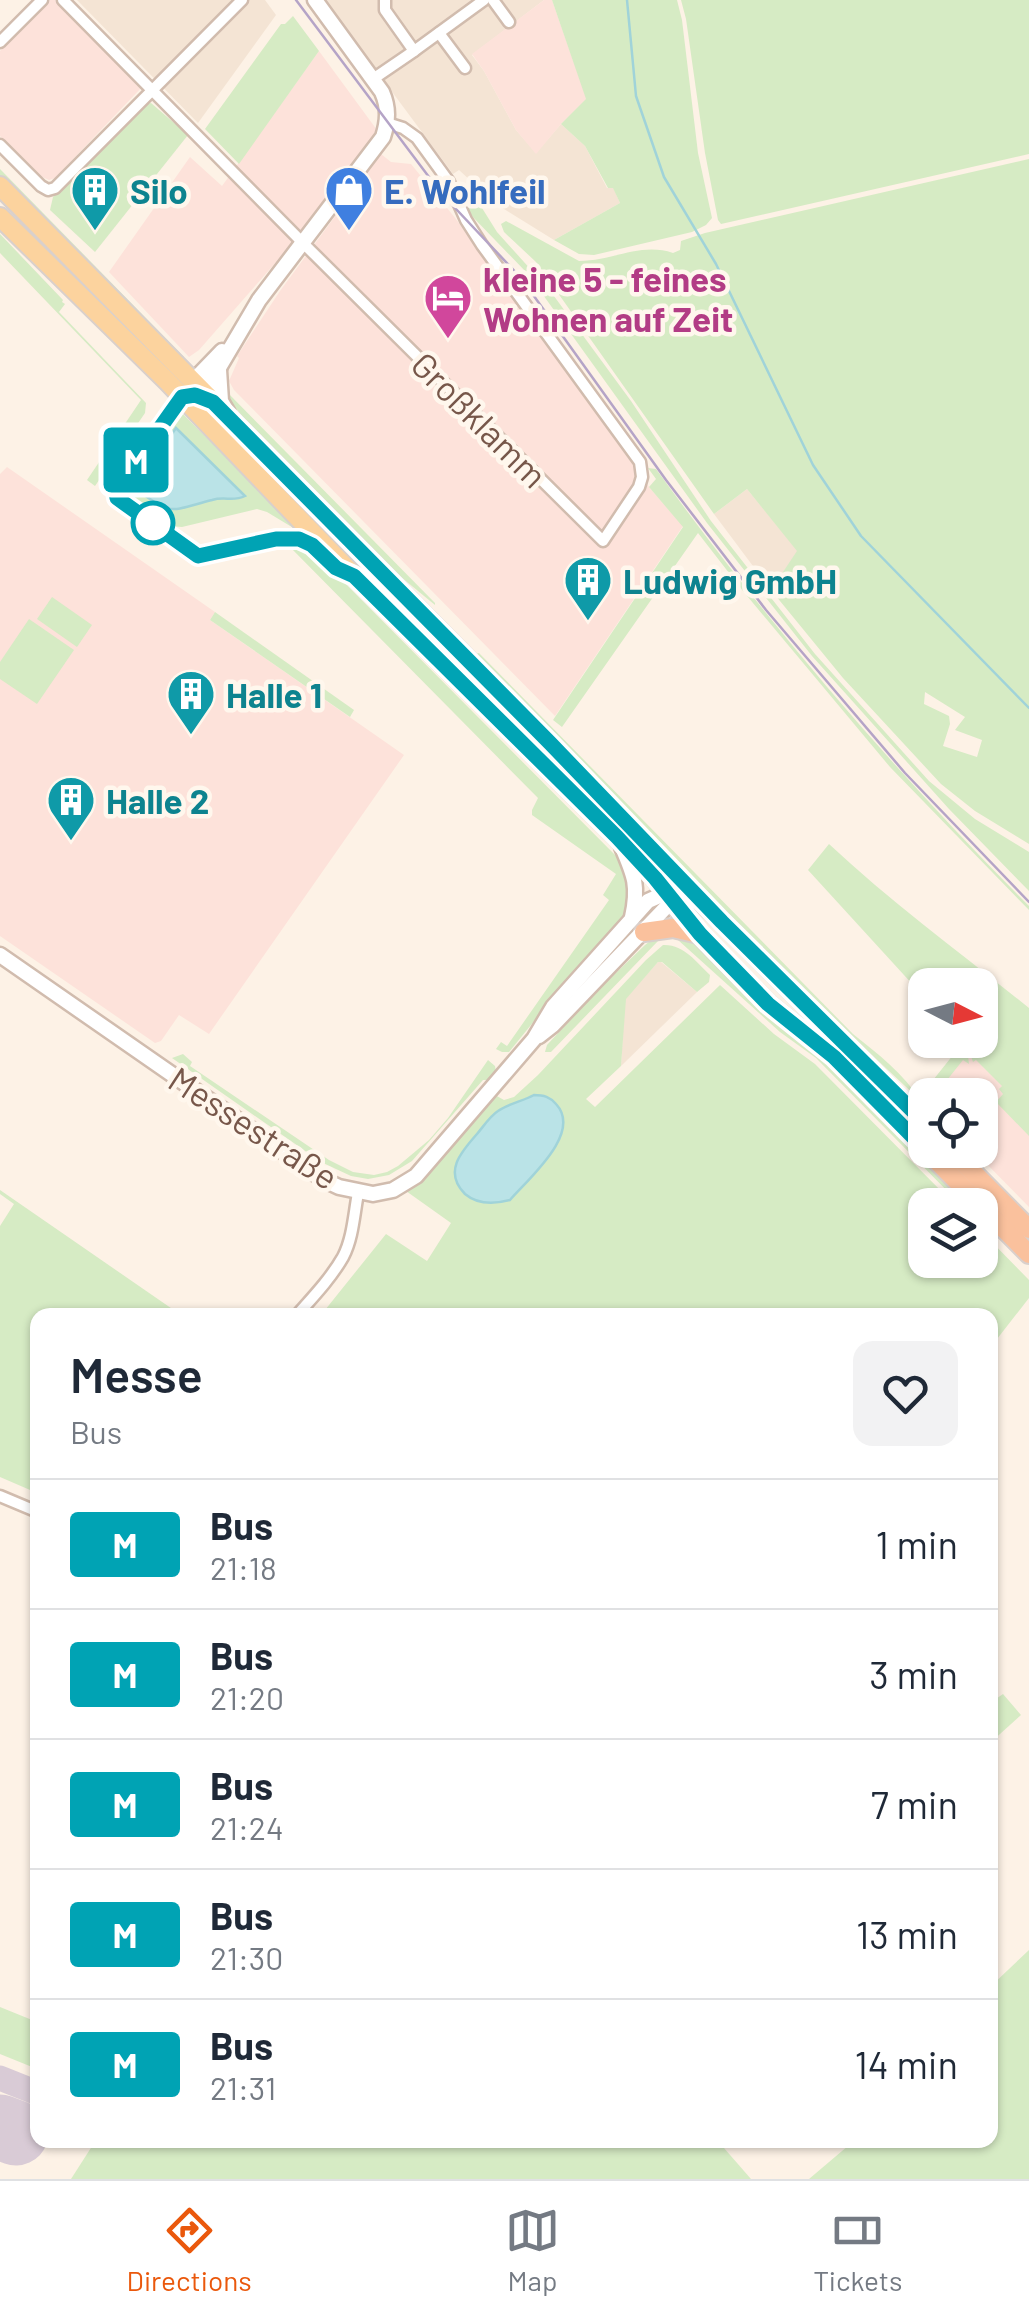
<!DOCTYPE html>
<meta charset="utf-8">
<style>
body{margin:0;font-family:Barlow,sans-serif;background:#f2f2f3;color:#1f2937;height:100vh;display:flex;flex-direction:column;font-size:38px;white-space:nowrap}
*{box-sizing:border-box;margin:0}
p{font-size:32px;color:#747a83}
.icon{flex:none;width:55px;height:55px;fill:none;stroke:currentColor;stroke-width:2;stroke-linecap:round;stroke-linejoin:round}
.map{position:relative;flex:1;overflow:hidden}
.drawer{position:absolute;left:30px;top:1308px;width:968px;height:840px;display:flex;flex-direction:column;background:#fff;border-radius:20px;box-shadow:0 2px 8px #0004}
.drawer>*{flex:none}
.badge{padding:0 20px;border-radius:8px;font-size:35px;line-height:65px}
.needle{width:65px;rotate:96deg}
.controls{position:absolute;left:908px;top:968px;display:grid;gap:20px}
.controls a{display:grid;place-items:center;width:90px;height:90px;border-radius:20px;background:#fff;box-shadow:0 2px 8px #0004;font-size:50px}
.map>.badge{position:absolute;translate:-50% -50%;box-shadow:0 0 0 5px #fff}
.round{display:grid;place-items:center;flex:none;width:105px;height:105px;border-radius:20px;background:#f2f2f3}
.overview{display:flex;align-items:center;justify-content:space-between;height:170px;padding:0 40px}
h1{font-size:48px;font-weight:600;line-height:75px}
ul{padding:0;list-style:none}
li{display:flex;align-items:center;gap:30px;height:130px;padding:0 40px;border-top:2px solid #e0e1e3}
li div{flex:1}
li b{display:block;font-size:38px}
li em{font-style:normal}
li .badge{min-width:110px;font-weight:700;text-align:center}
.tab-bar{display:flex;justify-content:space-around;align-items:center;height:140px;border-top:2px solid #e0e1e3;background:#fff;font-size:28px;color:#747a83}
.tab-bar a{display:grid;justify-items:center;gap:5px}
.tab-bar .on{color:#ea580c}
.map>svg:first-child{display:block}
</style>
<div class="map">
<svg width="1029" height="2179" viewBox="0 0 1029 2179">
<rect width="100%" height="100%" fill="#fdf2e6"/>
<g fill="#f4e4d4">
<polygon points="77,0 265,0 276,15 198,123"/>
<polygon points="324,0 544,0 472,55 484,71 516,130 536,153 561,124 585,146 607,188 613,187 620,203 554,240 496,204 459,170 453,174"/>
<polygon points="747,489 798,551 771,590 714,514"/>
<polygon points="658,962 661,962 697,992 621,1066 625,999"/>
</g>
<g fill="#fde2da">
<polygon points="50,0 55,0 142,87 55,178 49,180 38,175 0,136 0,51"/>
<polygon points="544,0 552,0 587,100 561,124 536,154 516,130 484,71 472,54"/>
<polygon points="319,51 377,130 311,220 278,260 199,350 189,357 109,272 190,157 222,186"/>
<polygon points="381,154 391,162 411,164 456,219 649,487 683,526 555,716 234,390 229,381 239,358 237,356 280,291"/>
<polygon points="7,467 215,612 210,620 404,755 209,1034 179,1015 161,1041 155,1043 0,936 0,474"/>
<polygon points="963,1044 970,1053 1029,1094 1029,1207 973,1150 980,1150 980,1095 925,1095 925,1099 922,1094"/>
</g>
<g fill="#d6ebc4" fill-rule="evenodd">
<polygon points="552,0 677,0 682,20 698,153 712,218 706,225 692,232 594,255 579,254 554,240 620,203 613,188 608,188 585,146 561,124 586,99"/>
<polygon points="681,0 1029,0 1029,154 721,224 718,220 705,153 686,19"/>
<polygon points="293,16 319,51 239,164 205,129 281,24 285,24"/>
<polygon points="151,103 188,135 95,252 50,210 53,197 146,104"/>
<path d="M1029 159V844L975 811 941 784 843 678 771 590 797 551 747 489 714 514 536 262 504 232 501 224 506 221 579 261C612 261 641 242 673 253L680 250 681 241 705 233ZM925 692 965 717 955 730 982 740 977 757 943 746 950 724 949 716 924 704Z"/>
<polygon points="0,169 184,357 184,359 173,353 0,177"/>
<polygon points="467,199 482,208 497,232 551,292 631,401 711,521 815,654 929,781 975,819 1029,852 1029,891 949,809 812,656 707,523 528,274 468,212 465,202"/>
<polygon points="0,234 63,300 62,302 65,304 59,312 146,403 145,413 95,486 87,480 141,400 0,253"/>
<polygon points="225,390 435,603 435,605 401,577 243,417 227,398"/>
<polygon points="178,409 300,532 267,512 257,509 182,527 169,526 126,496 125,484"/>
<polygon points="207,411 277,481 312,510 665,871 667,879 640,848 205,412"/>
<path d="M648 468 656 469C769 625 893 770 1029 906V910L890 767 743 591 698 533 562 727 553 720 683 527 649 487 656 479Z"/>
<path d="M290 541 308 548 324 562 622 862C631 884 633 901 621 922L548 1004 509 1052H502L496 1049 501 1042 507 1046 609 900 603 895 616 874 532 815V810L538 798 288 545Z"/>
<polygon points="52,597 92,625 77,647 37,619"/>
<polygon points="215,612 354,710 350,717 210,620"/>
<polygon points="29,619 74,650 37,704 0,679 0,662"/>
<path d="M479 653 853 1034C878 1054 903 1073 921 1101L873 1056 856 1044 822 1011 522 707 477 657 476 654Z"/>
<path d="M829 844C892 903 962 954 1029 1008V1136L996 1102 1003 1094 999 1089 1002 1086 976 1060 973 1062 970 1053 960 1040H980V985H925V998L808 870Z"/>
<polygon points="685,936 696,943 766,1014 839,1075 969,1205 961,1205 816,1058 780,1032 678,940 669,938 658,941 551,1052 545,1052 547,1045 597,991 645,945 654,938"/>
<path d="M663 945C684 944 696 962 710 975L709 982 697 992 662 962H658L626 999 621 1066 586 1099 595 1107 720 985 774 1034 815 1064 955 1205H925V1260H980V1230L1029 1280V1298L990 1348V1315H321L386 1234 427 1261 451 1223 406 1191 425 1175 495 1095 504 1100 514 1097 538 1075 646 960Z"/>
<polygon points="961,1045 968,1056 969,1064 963,1060 935,1095 925,1095 925,1099 922,1094"/>
<polygon points="183,1054 192,1062 190,1066 329,1160 353,1172 374,1175 387,1172 398,1166 429,1140 448,1118 488,1060 495,1066 496,1072 492,1080 483,1080 412,1161 389,1175 368,1179 351,1176 321,1162 172,1058"/>
<polygon points="0,1190 181,1315 38,1315 37,1493 0,1477 0,1226 14,1204 0,1194"/>
<polygon points="1003,1694 1021,1715 990,1743 990,1703"/>
<polygon points="1029,1950 1029,2179 809,2179 855,2140 990,2140 990,1987"/>
<polygon points="0,2007 37,2022 37,2069 0,2054"/>
<polygon points="96,2140 717,2140 751,2179 71,2179"/>
</g>
<g fill="#bae3e7" stroke="#a0d3d9" stroke-width="2.5">
<path d="M176 428 245 496C233 502 225 496 212 500 170 511 172 517 135 488Z"/>
<path d="M534 1095C544 1095 550 1097 556 1104 583 1133 528 1179 510 1200 495 1204 478 1205 465 1194 443 1172 461 1152 477 1134 483 1127 490 1116 498 1111 508 1104 523 1101 534 1095Z"/>
</g>
<g fill="none" stroke-linecap="round" stroke-linejoin="round">
<polyline stroke="#a0d3d9" stroke-width="2.5" points="627,0 636,96 664,177 716,264 813,465 861,536 1029,708"/>
<polyline stroke="#d9cbd6" stroke-width="25" points="0,2078 35,2092"/>
<polyline stroke="#d9cbd6" stroke-width="65" points="0,2127 16,2133"/>
<g stroke="#d1bcae" stroke-width="15">
<g id="minor">
<polyline points="63,0 303,243 603,541 639,487 642,477 640,462 482,245 466,220 449,182 417,138 403,128 387,123"/>
<polyline points="493,0 509,22"/>
<polyline points="439,33 465,68"/>
<polyline points="0,42 42,0"/>
<polyline points="414,51 484,0"/>
<polyline points="373,79 414,51 385,10 385,0"/>
<polyline points="0,145 41,186 48,190 55,188 242,0"/>
<path d="M297 1315C313 1297 331 1278 343 1257 353 1238 354 1214 358 1193"/>
<polyline points="0,1496 38,1512"/>
</g>
</g>
<g stroke="#d1bcae" stroke-width="19">
<g id="tertiary">
<polyline points="219,370 221,401 228,413"/>
<polyline points="193,381 222,351"/>
<path d="M200 388 210 383 259 300 383 137C388 121 389 108 382 92L315 0"/>
<path d="M622 847C634 875 639 886 632 917"/>
<polyline points="0,955 324,1180 339,1187 373,1194 393,1190 416,1176 534,1039 553,1007 648,901 666,893"/>
<polyline points="539,1036 553,1025 672,901"/>
</g>
</g>
<g stroke="#d9d0cc" stroke-width="22">
<g id="primary">
<polyline points="0,186 550,743 698,898"/>
<polyline points="0,217 167,381 354,576 617,837 655,878 672,901"/>
</g>
</g>
<g stroke="#d9d0cc" stroke-width="22">
<g id="trunk">
<polyline points="698,898 925,1123"/>
<polyline points="672,901 699,934 768,1004 834,1057 925,1149"/>
<polyline points="644,932 673,928 699,934"/>
<polyline points="926,1150 1029,1254"/>
<polyline points="951,1150 1029,1229"/>
</g>
</g>
<use href="#minor" stroke="#fff" stroke-width="10"/>
<use href="#tertiary" stroke="#fff" stroke-width="14"/>
<use href="#primary" stroke="#fcd39e" stroke-width="18"/>
<use href="#trunk" stroke="#fac19d" stroke-width="18"/>
<polyline stroke="#b5a4c7" stroke-width="2.5" points="296,0 441,193 521,278 666,480 766,610 905,773 1029,902"/>
</g>
<g fill="none" stroke-linecap="round" stroke-linejoin="round">
<g stroke="#fff" stroke-width="22">
<polyline id="line" points="925,1123 722,922 550,743 213,402 195,395 182,397 118,487 116,492 117,498 198,556 276,539 299,539 312,545 336,568 354,576 617,837 655,878 700,934 768,1004 834,1057 925,1149"/>
</g>
<use href="#line" stroke="#00a3b4" stroke-width="15"/>
</g>
<defs>
<g id="building-pin" transform="scale(2.5)"><path d="M0 17L-7.5 6A9.5 9.5 0 1 1 7.5 6Z" fill="#0f9aa8" stroke="#fff7ed"/><path d="M-4-6H4V6H1V3H-1V6H-4ZM-2.5-4.3h1.7v1.8h-1.7ZM.8-4.3h1.7v1.8H.8ZM-2.5-1h1.7V.8h-1.7ZM.8-1h1.7V.8H.8Z" fill="#fff"/></g>
<g id="shop-pin" transform="scale(2.5)"><path d="M0 17L-7.5 6A9.5 9.5 0 1 1 7.5 6Z" fill="#3f7fe0" stroke="#fff7ed"/><path d="M-5-2.5h2.3a2.7 3.5 0 0 1 5.4 0H5L5.5 6h-11ZM-1.5-2.5h3a1.5 2.3 0 0 0-3 0Z" fill="#fff"/></g>
<g id="hotel-pin" transform="scale(2.5)"><path d="M0 17L-7.5 6A9.5 9.5 0 1 1 7.5 6Z" fill="#d1479c" stroke="#fff7ed"/><path d="M-6-4.5h1.5V1H6V5H4.5V3h-9V5H-6ZM-4 0a1.8 1.8 0 1 1 3.6 0ZM.5 0V-2.5h3Q6-2.5 6 0Z" fill="#fff"/></g>
</defs>
<g fill-rule="evenodd">
<use href="#building-pin" x="95" y="190"/>
<use href="#shop-pin" x="349" y="190"/>
<use href="#hotel-pin" x="448" y="298"/>
<use href="#building-pin" x="588" y="580"/>
<use href="#building-pin" x="191" y="694"/>
<use href="#building-pin" x="71" y="800"/>
</g>
<circle fill="#fff" stroke="#00a3b4" stroke-width="5" cx="153" cy="523" r="20"/>
<g text-anchor="middle" dominant-baseline="central" stroke-width="9" stroke-linejoin="round" paint-order="stroke">
<g font-size="35" font-weight="bold" fill="#0d838f" stroke="#fff7ed" text-anchor="start">
<text x="130" y="190">Silo</text>
<text x="623" y="580">Ludwig GmbH</text>
<text x="226" y="694">Halle 1</text>
<text x="106" y="800">Halle 2</text>
</g>
<g font-size="35" font-weight="bold" fill="#366cbe" stroke="#fff7ed" text-anchor="start">
<text x="384" y="190">E. Wohlfeil</text>
</g>
<g font-size="35" font-weight="bold" fill="#b23c85" stroke="#fff7ed" text-anchor="start">
<text x="483" y="278">kleine 5 - feines<tspan x="483" dy="40">Wohnen auf Zeit</tspan></text>
</g>
<g font-size="35" fill="#77574a" stroke="#fff7ed">
<text transform="translate(480 419) rotate(45)">Großklamm</text>
<text transform="translate(254 1127) rotate(33)">Messestraße</text>
</g>
</g>
</svg>
<div class="controls">
<a><svg class="needle" viewBox="-14 -14 28 28"><path d="M0-13l5 13h-10z" fill="#e53935"/><path d="M0 13l5-13h-10z" fill="#747a83"/></svg></a>
<a><svg class="icon" aria-label="locate" viewBox="0 0 24 24"><circle cx="12" cy="12" r="6"/><path d="M12 2v4M12 18v4M2 12h4M18 12h4"/></svg></a>
<a><svg class="icon" aria-label="layers" viewBox="0 0 24 24"><path d="M12 4l9 5-9 5-9-5zM3 14l9 5 9-5"/></svg></a>
</div>
<b class="badge" style="left:136px;top:460px;background:#00a3b4;color:#fff">M</b>
<section class="drawer">
<div class="overview"><div><h1>Messe</h1><p>Bus</p></div><a class="round"><svg class="icon" aria-label="heart" viewBox="0 0 24 24"><path d="M12 20l-8-8c-3-5 5-10 8-4 3-6 11-1 8 4z"/></svg></a></div>
<ul>
<li><span class="badge" style="background:#00a3b4;color:#fff">M</span><div><b>Bus</b><p>21:18</p></div><em>1 min</em></li>
<li><span class="badge" style="background:#00a3b4;color:#fff">M</span><div><b>Bus</b><p>21:20</p></div><em>3 min</em></li>
<li><span class="badge" style="background:#00a3b4;color:#fff">M</span><div><b>Bus</b><p>21:24</p></div><em>7 min</em></li>
<li><span class="badge" style="background:#00a3b4;color:#fff">M</span><div><b>Bus</b><p>21:30</p></div><em>13 min</em></li>
<li><span class="badge" style="background:#00a3b4;color:#fff">M</span><div><b>Bus</b><p>21:31</p></div><em>14 min</em></li>
</ul>
</section>
</div>
<nav class="tab-bar">
<a class="on"><svg class="icon" aria-label="directions" viewBox="0 0 24 24"><path d="M12 3l9 9-9 9-9-9zM9 14v-3h6M13 9l2 2-2 2"/></svg>Directions</a>
<a><svg class="icon" aria-label="map" viewBox="0 0 24 24"><path d="M3 6l6-2 6 2 6-2v14l-6 2-6-2-6 2zM9 4v14M15 6v14"/></svg>Map</a>
<a><svg class="icon" aria-label="tickets" viewBox="0 0 24 24"><path d="M3 7h18v10H3zM15 7v10"/></svg>Tickets</a>
</nav>
